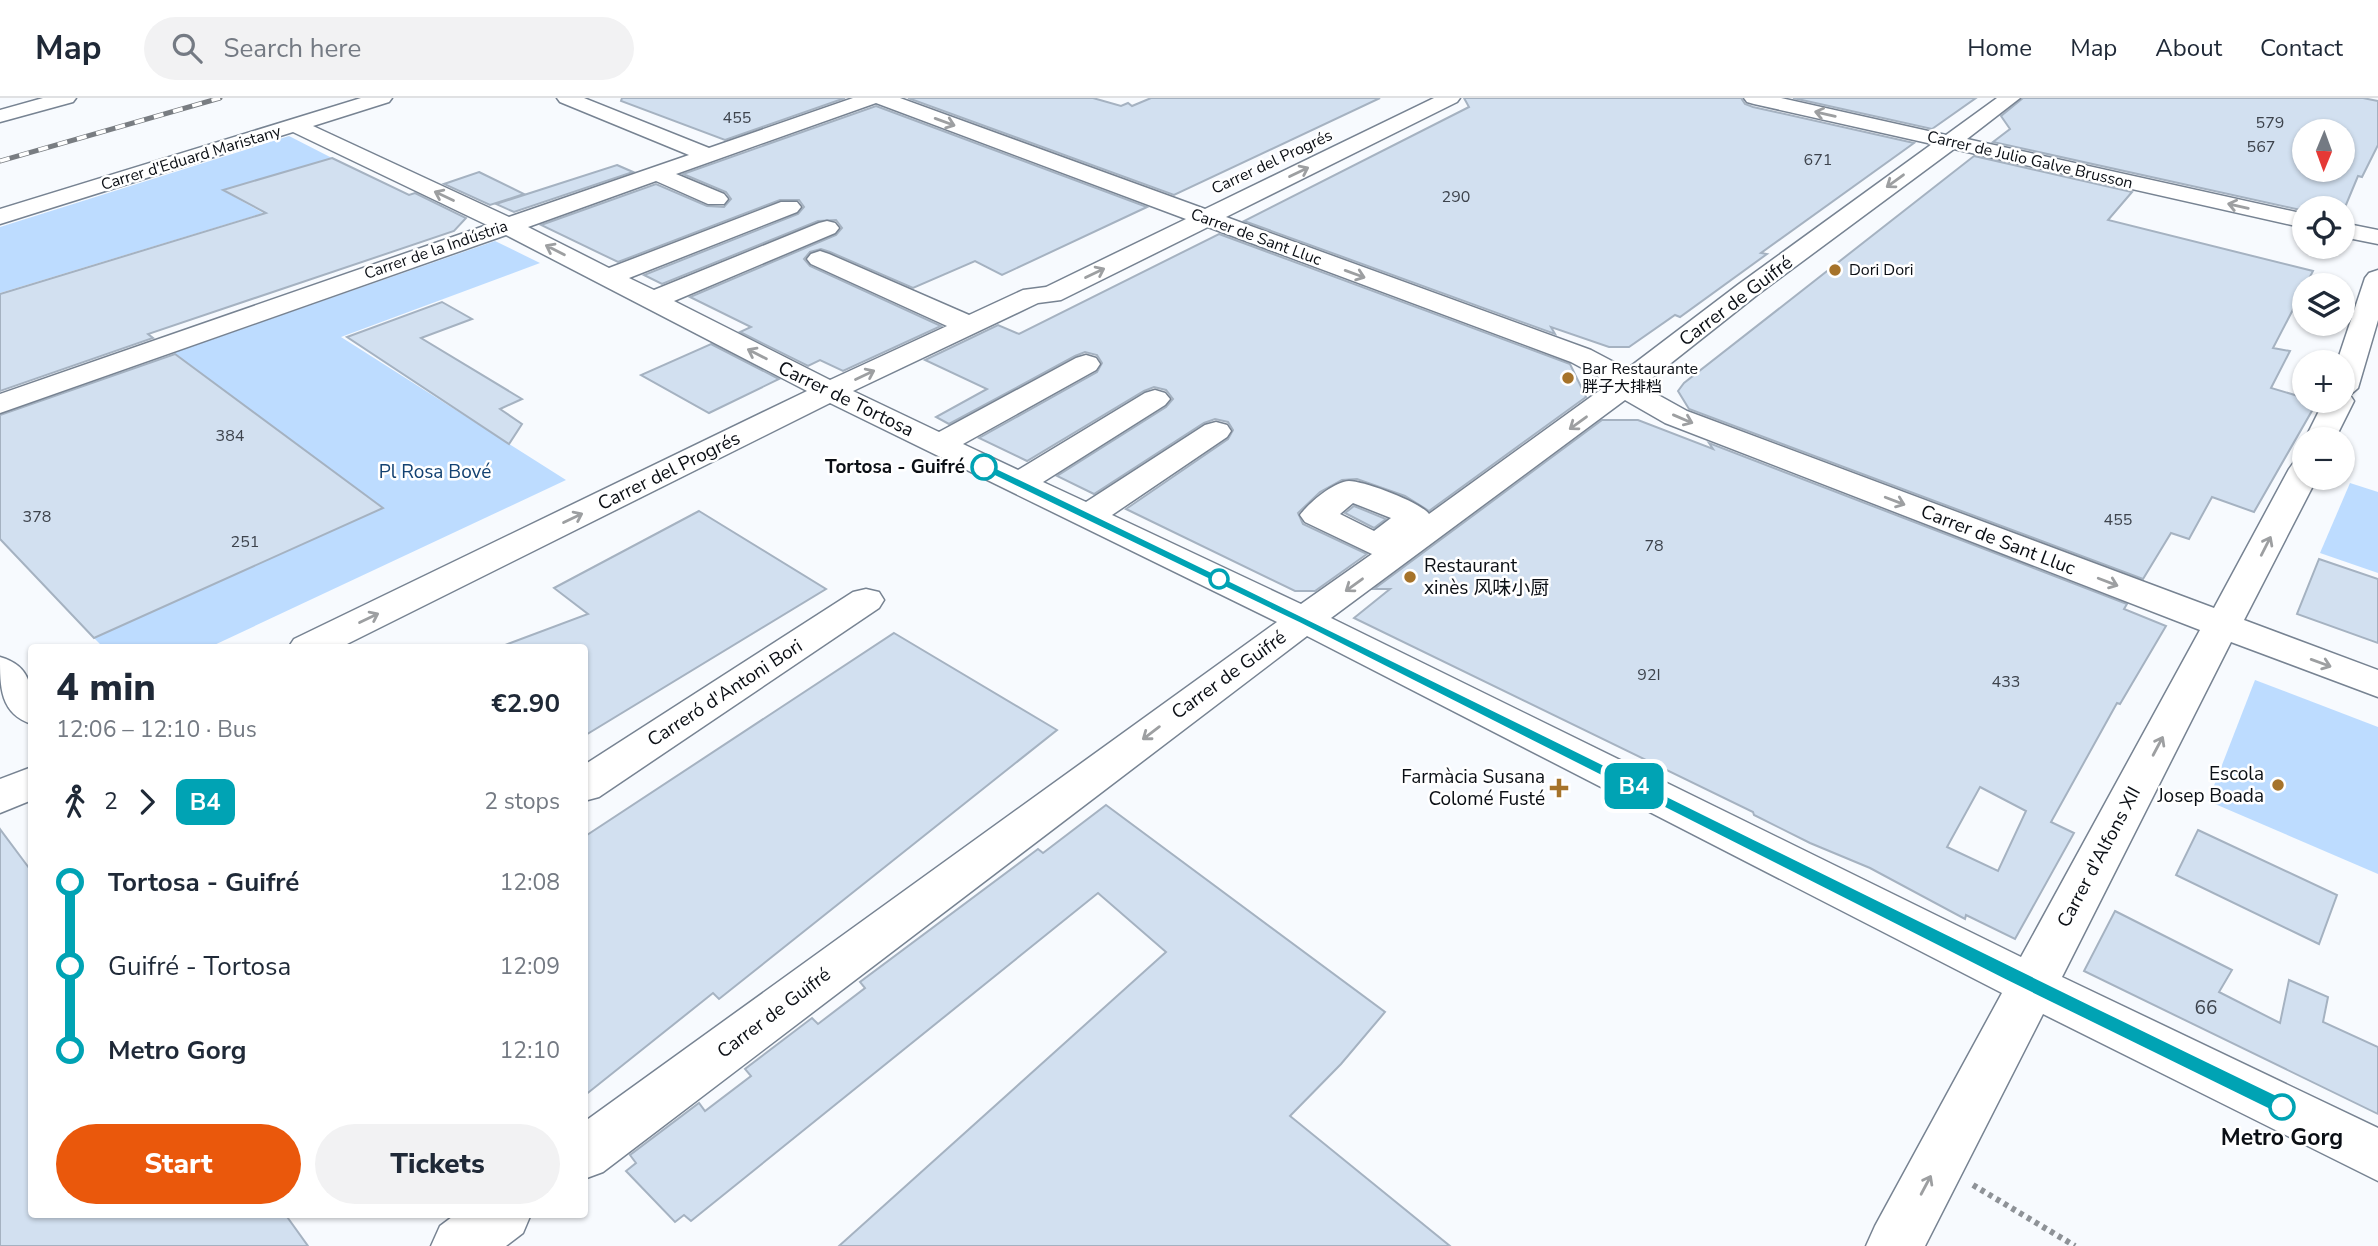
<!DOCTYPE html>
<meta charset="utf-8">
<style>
body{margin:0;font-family:"Nunito Sans","Noto Sans SC",sans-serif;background:#f2f2f3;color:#1f2937;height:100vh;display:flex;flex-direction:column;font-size:26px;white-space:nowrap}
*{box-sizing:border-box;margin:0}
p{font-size:23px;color:#747a83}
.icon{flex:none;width:38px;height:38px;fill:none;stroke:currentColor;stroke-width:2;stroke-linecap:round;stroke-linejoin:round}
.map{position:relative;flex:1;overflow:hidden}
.drawer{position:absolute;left:28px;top:546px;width:560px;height:574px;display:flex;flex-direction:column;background:#fff;border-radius:7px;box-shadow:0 2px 5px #0004}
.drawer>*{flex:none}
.badge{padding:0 14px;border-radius:10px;font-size:24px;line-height:46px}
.needle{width:46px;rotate:181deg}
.controls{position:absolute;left:2292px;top:21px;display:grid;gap:14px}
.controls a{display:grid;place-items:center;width:63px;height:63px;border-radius:50%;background:#fff;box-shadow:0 2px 5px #0004;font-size:35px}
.map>.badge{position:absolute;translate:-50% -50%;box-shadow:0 0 0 4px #fff}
.legs{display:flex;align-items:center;gap:10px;height:77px;padding:0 28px;font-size:23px}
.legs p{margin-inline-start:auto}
.head{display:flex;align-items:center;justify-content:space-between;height:119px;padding:0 28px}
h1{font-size:38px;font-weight:800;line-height:52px}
.action{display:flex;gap:14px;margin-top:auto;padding:14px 28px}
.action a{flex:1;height:80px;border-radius:42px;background:#ea580c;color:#fff;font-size:28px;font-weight:800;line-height:80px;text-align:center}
.action a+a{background:#f2f2f3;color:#1f2937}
ul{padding:0 28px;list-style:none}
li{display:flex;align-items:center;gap:24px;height:84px;font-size:26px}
li i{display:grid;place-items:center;width:10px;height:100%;margin:0 9px;background:currentColor}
li i::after{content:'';width:18px;height:18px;margin:-9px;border:5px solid;border-radius:50%;background:#fff}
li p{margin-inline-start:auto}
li:first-child i{background:linear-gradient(#0000 50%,currentColor 0)}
li:last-child i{background:linear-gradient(currentColor 50%,#0000 0)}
header{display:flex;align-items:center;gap:42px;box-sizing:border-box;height:98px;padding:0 35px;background:#fff;border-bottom:2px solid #e0e1e3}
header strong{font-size:33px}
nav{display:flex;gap:38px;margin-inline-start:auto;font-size:24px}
.search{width:490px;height:63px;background:#f2f2f3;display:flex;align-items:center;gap:18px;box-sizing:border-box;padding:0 24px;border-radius:38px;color:#747a83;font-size:26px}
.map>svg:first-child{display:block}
</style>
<header>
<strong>Map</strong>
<div class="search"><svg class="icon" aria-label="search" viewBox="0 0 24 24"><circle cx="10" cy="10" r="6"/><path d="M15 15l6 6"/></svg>Search here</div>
<nav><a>Home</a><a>Map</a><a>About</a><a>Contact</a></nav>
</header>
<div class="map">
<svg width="2378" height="1148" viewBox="0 0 2378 1148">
<rect width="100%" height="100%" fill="#f7fafe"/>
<g fill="#bddcff">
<polygon points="289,38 332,60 222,92 263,115 0,195 0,129"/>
<polygon points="495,143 540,165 341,239 566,382 210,549 103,549 94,540 383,410 173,255"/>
<polygon points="2350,385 2378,394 2378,475 2320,455"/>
<polygon points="2255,582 2378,629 2378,776 2208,703"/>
</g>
<g fill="#d2e0f0" stroke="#a5b2c1" stroke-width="2" fill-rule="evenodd">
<polygon points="622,0 845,0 725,42 621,3"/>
<polygon points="908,0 1093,0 1121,8 1128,5 1132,8 1151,0 1380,0 1174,97"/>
<polygon points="1464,0 1741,0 1745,6 1753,9 1914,45 1761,155 1767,156 1680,219 1675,217 1629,249 1609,249 1551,229 1555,236 1244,123 1469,9"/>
<polygon points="1793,0 1976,0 1932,31"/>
<path d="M2023 0H2363L2378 3V47L2362 79 2358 78 2343 114V110H2305V113L1993 44 2010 31 2001 18ZM2305 33H2343V72H2305Z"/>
<polygon points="876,8 1147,109 1002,177 975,163 913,190 830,154 821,151 810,154 804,161 810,168 941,228 843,273 820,262 808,268 740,234 751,229 690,199 836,137 842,130 836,122 818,123 662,186 644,177 798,116 804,109 799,102 780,102 618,164 541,127 656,86 707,108 724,109 731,101 726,94 683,76"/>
<polygon points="1974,58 2132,94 2108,122 2313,173 2273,250 2290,253 2271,290 2305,300 2305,303 2317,304 2254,414 2212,399 2189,441 2171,435 2143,481 1689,311 1678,293 1684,285"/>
<polygon points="332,60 409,97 415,95 466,120 454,133 148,236 153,240 0,293 0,196 266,115 223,92"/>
<polygon points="617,67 633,74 514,114 496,106"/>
<polygon points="479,74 524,96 490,107 444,86"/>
<polygon points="1219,136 1570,266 1586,299 1429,413 1405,398 1357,381 1342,382 1320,394 1298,415 1303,426 1367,456 1315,493 1295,493 1126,411 1228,341 1233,332 1228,324 1215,321 1204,325 1094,396 1057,378 1166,309 1173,301 1166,292 1154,289 1144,293 1027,363 979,340 1097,274 1102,265 1097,257 1085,254 1075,258 949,326 936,319 987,291 925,262 998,227 1019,236"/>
<polygon points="442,204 472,221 421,240 522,301 500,311 522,326 509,346 347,239"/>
<polygon points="711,246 779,281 709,315 641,277"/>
<polygon points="175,256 383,410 94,540 0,441 0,317"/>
<path d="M1602 322H1638L1713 351 1709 345 2127 506 2124 511 2166 528 2120 606 2117 605 2051 724 2074 735 2015 841 1966 817 1965 821 1870 770 1810 745 1754 717 1753 714 1354 520 1390 491H1374ZM1980 689 2026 713 1998 773 1947 749Z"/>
<polygon points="1354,408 1386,421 1374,430 1345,415"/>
<polygon points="699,413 826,491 584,638 584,550 506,550 505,547 588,516 554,490"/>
<polygon points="2319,461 2378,481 2378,545 2297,516"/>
<polygon points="894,535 1057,632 719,901 713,895 584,998 584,739"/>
<polygon points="1106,707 1385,914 1341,966 1290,1018 1450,1148 839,1148 1166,854 1098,795 691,1123 684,1117 675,1124 626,1073 636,1065 630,1057 699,1005 705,1013 751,978 745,971 812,920 818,926 865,890 860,884 1038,751 1043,755"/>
<polygon points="0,731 32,774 32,1116 285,1116 308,1148 0,1148"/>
<polygon points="2198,732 2337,797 2319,846 2176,777"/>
<polygon points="2115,813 2232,872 2219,894 2280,925 2289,882 2328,899 2323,924 2378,949 2378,1016 2084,873"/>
</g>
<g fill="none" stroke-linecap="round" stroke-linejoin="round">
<g stroke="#778392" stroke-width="3">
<g id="minor">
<polygon points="43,0 76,0 73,4 0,24 0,12"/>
<path d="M361 0H392L389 4 313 28 509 119 689 57 560 4 557 0H584L709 50 853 0H900L1205 111 1434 0H1460L1457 4 1226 119 1591 252 1627 271 1739 186 1932 46 1754 6 1747 4 1744 0H1781L1946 37 1997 0H2020L1967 41 2305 116V130L1954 51 1757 197 1642 288 1687 313 2214 510 2289 371 2294 364 2305 361V380H2317L2244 522 2378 572V599L2231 544 2062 879 2378 1030V1083L2043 916 1925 1148H1866L1875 1128 2002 895 1307 538 603 1074 584 1081V1024L1277 524 830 305 339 550H288L294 541 807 293 506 137 0 315V296L487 127 293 34 0 126V111ZM876 5 1186 121 1046 189 1023 192 969 217 829 156 820 153 811 156 807 161 811 166 947 228 830 282 674 203 835 135 839 130 835 125 827 123 819 125 654 192 629 180 797 114 801 109 797 104H781L609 170 528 129 656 83 708 106H724L728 101 724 96 676 76ZM1208 129 1571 264 1610 285 1429 416C1420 404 1364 383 1349 383 1333 384 1309 405 1300 417L1305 424 1372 456 1301 506 1112 417 1227 339 1231 333 1227 327 1216 324 1205 327 1086 404 1043 384 1165 307 1170 301 1165 295 1155 292 1145 295 1018 372 963 346 1096 272 1100 266 1096 260 1086 257 1076 260 939 334 853 293 1038 205 1061 202ZM1625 302 1665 325 2200 532 2021 859 1331 520ZM1353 405 1391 420 1374 433 1340 416Z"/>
<polygon points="2343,125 2378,132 2378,146 2343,139"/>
<polygon points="2378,172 2378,222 2358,290 2350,297 2354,303 2335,341 2305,341 2324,303 2343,303 2343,264 2337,264 2365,180 2369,175"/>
<polygon points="866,491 879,494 884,502 879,510 599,699 584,703 584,667 853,494"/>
<path d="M0 559C35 569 32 595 32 626 0 616 0 589 0 559Z"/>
<polygon points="32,669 32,702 0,715 0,681"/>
<polygon points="456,1116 531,1116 523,1135 506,1148 431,1148 440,1128"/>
</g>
</g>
<polyline stroke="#8e9297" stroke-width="6" stroke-dasharray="4.5 4.5" stroke-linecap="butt" points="1973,1087 2075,1148"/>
<use href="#minor" fill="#fff" fill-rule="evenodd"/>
<g stroke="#797d82" stroke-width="5">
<polyline id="rail" points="0,63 220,0"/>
</g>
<use href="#rail" stroke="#fff" stroke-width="3.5" stroke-dasharray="10" stroke-linecap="butt"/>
</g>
<defs><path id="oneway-shaft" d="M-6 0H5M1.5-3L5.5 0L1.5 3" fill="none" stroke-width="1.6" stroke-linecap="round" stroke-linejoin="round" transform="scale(1.75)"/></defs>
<g stroke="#9d9fa1">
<use href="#oneway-shaft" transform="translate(1825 16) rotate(-167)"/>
<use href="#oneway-shaft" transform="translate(945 24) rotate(20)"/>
<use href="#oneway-shaft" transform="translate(1299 74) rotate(-26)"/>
<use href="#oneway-shaft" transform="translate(1895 83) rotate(144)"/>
<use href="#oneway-shaft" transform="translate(444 98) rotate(-155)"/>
<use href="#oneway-shaft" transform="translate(2238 108) rotate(-167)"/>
<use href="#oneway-shaft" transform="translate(555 152) rotate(-153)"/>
<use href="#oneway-shaft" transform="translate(1095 175) rotate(-26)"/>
<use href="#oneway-shaft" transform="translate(1355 176) rotate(20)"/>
<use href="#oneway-shaft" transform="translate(757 256) rotate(-153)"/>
<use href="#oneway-shaft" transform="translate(865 277) rotate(-25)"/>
<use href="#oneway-shaft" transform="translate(1683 321) rotate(23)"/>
<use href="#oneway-shaft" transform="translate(1578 325) rotate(144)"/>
<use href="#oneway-shaft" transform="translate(1895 403) rotate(21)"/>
<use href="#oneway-shaft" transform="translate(573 420) rotate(-26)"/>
<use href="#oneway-shaft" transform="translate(2266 448) rotate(-63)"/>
<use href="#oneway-shaft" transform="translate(2108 484) rotate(21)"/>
<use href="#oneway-shaft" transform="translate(1354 487) rotate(144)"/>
<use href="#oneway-shaft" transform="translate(369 520) rotate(-26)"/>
<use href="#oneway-shaft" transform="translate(2321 565) rotate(20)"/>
<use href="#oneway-shaft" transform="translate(1151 635) rotate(143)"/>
<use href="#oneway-shaft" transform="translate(2158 648) rotate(-62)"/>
<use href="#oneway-shaft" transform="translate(1926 1087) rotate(-62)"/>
</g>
<path fill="#00a3b4" stroke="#fff" stroke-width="2" d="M980 366H988C1424 574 1854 794 2289 1003L2292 1009 2289 1015 2282 1018 2276 1015 2005 882 1299 525 980 371Z"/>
<g fill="#a6732a" stroke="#fff" stroke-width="2.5">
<circle cx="1835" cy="172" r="7"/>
<circle cx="1568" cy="280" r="7"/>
<circle cx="1410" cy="479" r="7"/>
<circle cx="2278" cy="687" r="7"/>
<path d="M1555.5 679.5h7v7h7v7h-7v7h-7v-7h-7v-7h7z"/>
</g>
<g fill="#fff" stroke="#00a3b4" stroke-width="3.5">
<circle cx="984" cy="369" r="12"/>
<circle cx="1219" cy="481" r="9"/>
<circle cx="2282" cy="1009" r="12"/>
</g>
<g text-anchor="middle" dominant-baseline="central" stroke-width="5" stroke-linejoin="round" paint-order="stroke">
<g font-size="16" fill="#3d434c">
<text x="737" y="20">455</text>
<text x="2270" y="25">579</text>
<text x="2261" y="49">567</text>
<text x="1818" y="62">671</text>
<text x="1456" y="99">290</text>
<text x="230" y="338">384</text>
<text x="37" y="419">378</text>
<text x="2118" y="422">455</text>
<text x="245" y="444">251</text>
<text x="1654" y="448">78</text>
<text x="1649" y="577">92I</text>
<text x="2006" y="584">433</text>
</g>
<g font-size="16" fill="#0b0f15" stroke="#fff">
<text transform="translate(191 60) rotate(-17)">Carrer d'Eduard Maristany</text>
<text transform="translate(2030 62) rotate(13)">Carrer de Julio Galve Brusson</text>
<text transform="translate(1272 64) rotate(-25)">Carrer del Progrés</text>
<text transform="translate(1256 139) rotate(20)">Carrer de Sant Lluc</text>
<text transform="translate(436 152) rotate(-19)">Carrer de la Indústria</text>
</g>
<g font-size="16" fill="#0b0f15" stroke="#fff" text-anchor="start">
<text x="1849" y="172">Dori Dori</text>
<text x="1582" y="271">Bar Restaurante<tspan x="1582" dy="18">胖子大排档</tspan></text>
</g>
<g font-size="19" fill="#0b0f15" stroke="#fff">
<text transform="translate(1736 203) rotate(-37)">Carrer de Guifré</text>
<text transform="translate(846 301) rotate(26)">Carrer de Tortosa</text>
<text transform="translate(669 373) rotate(-26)">Carrer del Progrés</text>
<text transform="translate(1998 442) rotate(21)">Carrer de Sant Lluc</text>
<text transform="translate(1229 577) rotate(-36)">Carrer de Guifré</text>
<text transform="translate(725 595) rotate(-33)">Carreró d'Antoni Bori</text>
<text transform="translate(2099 759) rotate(-62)">Carrer d'Alfons XII</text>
<text transform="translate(774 915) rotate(-37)">Carrer de Guifré</text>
</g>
<g font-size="19" font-weight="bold" fill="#0b0f15" stroke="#fff" text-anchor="end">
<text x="965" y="369">Tortosa - Guifré</text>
</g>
<g font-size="19" fill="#134272" stroke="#fff">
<text x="435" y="374">Pl Rosa Bové</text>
</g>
<g font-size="19" fill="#0b0f15" stroke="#fff" text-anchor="end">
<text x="1424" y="468" text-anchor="start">Restaurant<tspan x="1424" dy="22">xinès 风味小厨</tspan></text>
<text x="2264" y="676">Escola<tspan x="2264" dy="22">Josep Boada</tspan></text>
<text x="1545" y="679">Farmàcia Susana<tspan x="1545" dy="22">Colomé Fusté</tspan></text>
</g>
<g font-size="19" fill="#3d434c">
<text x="2206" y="910">66</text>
</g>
<g font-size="23" font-weight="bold" fill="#0b0f15" stroke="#fff">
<text x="2282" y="1039">Metro Gorg</text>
</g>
</g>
</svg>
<div class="controls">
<a><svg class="needle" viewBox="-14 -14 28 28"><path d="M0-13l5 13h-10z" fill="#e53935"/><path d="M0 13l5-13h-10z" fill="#747a83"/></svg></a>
<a><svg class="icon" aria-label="locate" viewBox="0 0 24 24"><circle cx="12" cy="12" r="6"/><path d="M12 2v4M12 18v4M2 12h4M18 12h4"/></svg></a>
<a><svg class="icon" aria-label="layers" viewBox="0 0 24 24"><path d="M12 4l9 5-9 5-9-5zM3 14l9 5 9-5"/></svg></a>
<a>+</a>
<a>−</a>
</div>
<b class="badge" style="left:1634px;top:688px;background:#00a3b4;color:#fff">B4</b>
<section class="drawer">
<div class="head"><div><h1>4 min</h1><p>12:06 – 12:10 · Bus</p></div><b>€2.90</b></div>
<div class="legs"><svg class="icon" aria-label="walk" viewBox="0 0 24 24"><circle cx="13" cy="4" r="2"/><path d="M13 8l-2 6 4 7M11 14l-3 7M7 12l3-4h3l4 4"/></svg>2<svg class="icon" aria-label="forward" viewBox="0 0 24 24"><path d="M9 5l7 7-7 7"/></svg><b class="badge" style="background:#00a3b4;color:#fff">B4</b><p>2 stops</p></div>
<ul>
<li><i style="color:#00a3b4"></i><b>Tortosa - Guifré</b><p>12:08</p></li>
<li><i style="color:#00a3b4"></i><span>Guifré - Tortosa</span><p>12:09</p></li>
<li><i style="color:#00a3b4"></i><b>Metro Gorg</b><p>12:10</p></li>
</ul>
<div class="action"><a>Start</a><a>Tickets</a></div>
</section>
</div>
